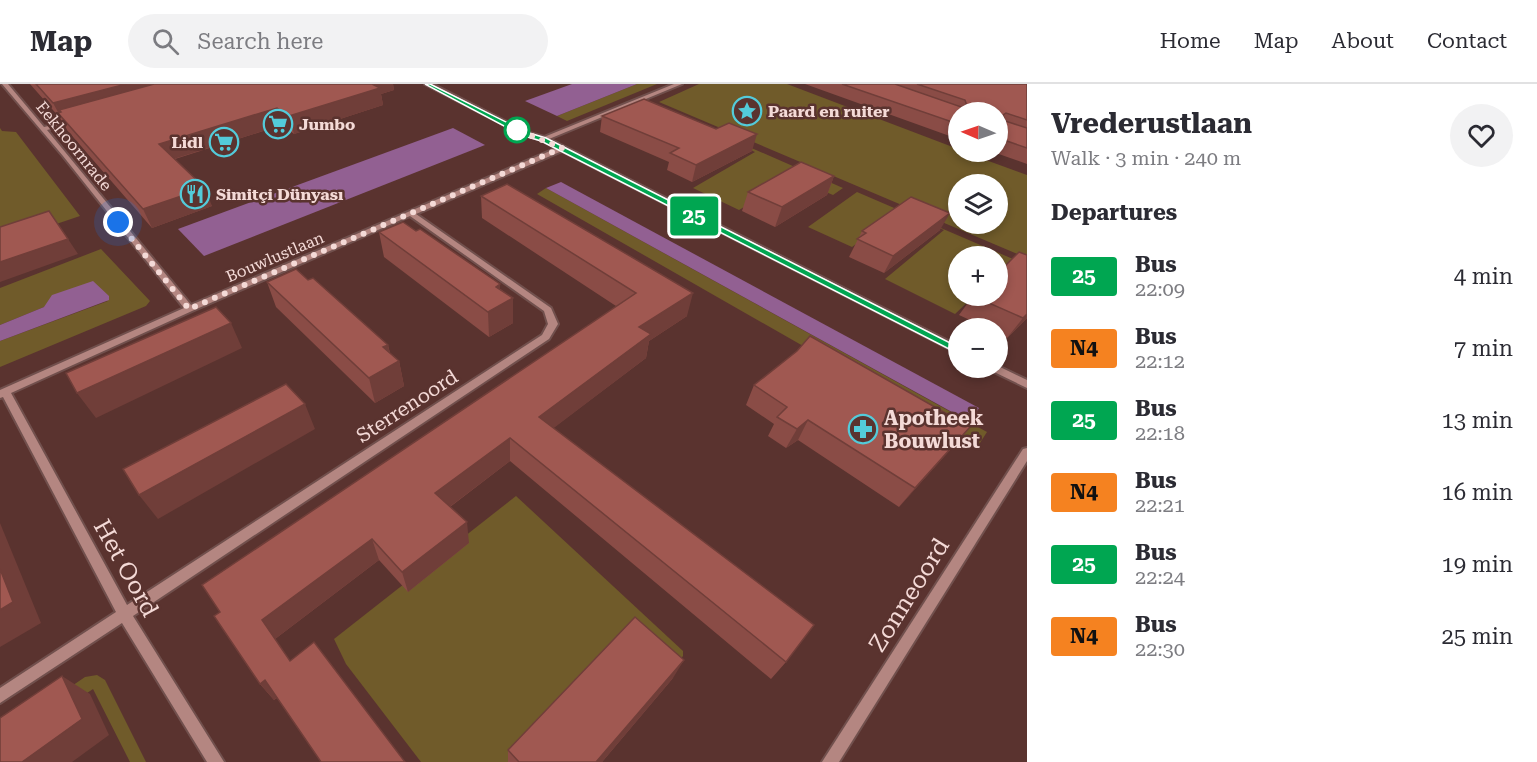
<!DOCTYPE html>
<meta charset="utf-8">
<style>
body{margin:0;font-family:"Roboto Serif",serif;background:#f2f2f3;color:#2b2b33;height:100vh;display:flex;flex-direction:column;font-size:22px;white-space:nowrap}
*{box-sizing:border-box;margin:0}
p{font-size:20px;color:#7c7c81}
.icon{flex:none;width:33px;height:33px;fill:none;stroke:currentColor;stroke-width:2;stroke-linecap:round;stroke-linejoin:round}
.map{position:relative;flex:1;overflow:hidden}
.panel{display:flex;flex-direction:column;background:#fff;width:510px}
.panel>*{flex:none}
.badge{padding:0 12px;border-radius:4px;font-size:21px;line-height:39px}
.needle{width:39px;rotate:272deg}
.controls{position:absolute;left:948px;top:18px;display:grid;gap:12px}
.controls a{display:grid;place-items:center;width:60px;height:60px;border-radius:50%;background:#fff;box-shadow:0 3px 9px #0003;font-size:30px}
.you{position:absolute;width:30px;height:30px;margin:-15px;border:4px solid #fff;border-radius:50%;background:#1a73e8;box-shadow:0 0 0 9px #1a73e833}
.map>.badge{position:absolute;translate:-50% -50%;box-shadow:0 0 0 3px #fff}
h2{padding:0 24px;font-size:22px;line-height:54px}
.round{display:grid;place-items:center;flex:none;width:63px;height:63px;border-radius:32px;background:#f2f2f3}
.summary{display:flex;align-items:center;justify-content:space-between;height:102px;padding:0 24px}
h1{font-size:28px;font-weight:700;line-height:45px}
ul{padding:0;list-style:none}
li{display:flex;align-items:center;gap:18px;height:72px;padding:0 24px}
li div{flex:1}
li b{display:block;font-size:22px}
li em{font-style:normal}
li .badge{min-width:66px;font-weight:700;text-align:center}
header{display:flex;align-items:center;gap:36px;box-sizing:border-box;height:84px;padding:0 30px;background:#fff;border-bottom:2px solid #e1e1e2}
header strong{font-size:28px}
nav{display:flex;gap:33px;margin-inline-start:auto;font-size:21px}
.search{width:420px;height:54px;background:#f2f2f3;display:flex;align-items:center;gap:15px;box-sizing:border-box;padding:0 21px;border-radius:33px;color:#7c7c81;font-size:22px}
main{display:flex;flex:1;min-height:0}
.map>svg:first-child{display:block}
</style>
<header>
<strong>Map</strong>
<div class="search"><svg class="icon" aria-label="search" viewBox="0 0 24 24"><circle cx="10" cy="10" r="6"/><path d="M15 15l6 6"/></svg>Search here</div>
<nav><a>Home</a><a>Map</a><a>About</a><a>Contact</a></nav>
</header>
<main>
<div class="map">
<svg width="1027" height="678" viewBox="0 0 1027 678">
<rect width="100%" height="100%" fill="#5a332f"/>
<g fill="#705b2a" fill-rule="evenodd">
<polygon points="637,0 657,0 567,37 557,32"/>
<path d="M699 0H787L958 65V68H964L1027 91V174L659 18ZM958 100H998V140H958Z"/>
<polygon points="692,38 843,104 833,111 793,94 739,126 693,104 755,68"/>
<polygon points="0,44 2,47 16,48 80,132 0,159"/>
<polygon points="546,104 987,348 978,362 537,110"/>
<polygon points="857,108 1027,181 998,190 998,172 958,172 958,212 974,212 955,230 885,195 944,146 900,128 852,163 808,143"/>
<polygon points="101,165 150,217 146,222 0,283 0,257 108,217 44,223 0,241 0,204"/>
<polygon points="516,412 683,567 683,572 595,678 421,678 346,580 334,555"/>
<polygon points="97,591 105,596 146,678 130,678 93,605 0,668 0,651 85,593"/>
</g>
<g fill="#926092">
<polygon points="572,0 637,0 557,32 525,17"/>
<polygon points="453,44 485,61 204,172 178,145"/>
<polygon points="561,98 979,324 970,338 546,104"/>
<polygon points="93,197 109,212 109,216 0,257 0,241 44,223 52,211"/>
</g>
<g fill="none" stroke-linecap="round" stroke-linejoin="round">
<g stroke="#71504d" stroke-width="4">
<g id="minor">
<path d="M2 0H8L44 43 80 35V37L47 46 191 221 557 64 542 56 522 50 425 0H432L526 48 544 53 674 0H682L549 55 958 262V269L562 67 416 130 551 224 558 240 549 255 133 532 224 678H207L122 539 0 619V604L116 528 3 313 0 314V306L184 224 63 72ZM410 132 544 227 548 240 542 251 127 521 11 309 192 227Z"/>
<polygon points="998,282 1027,296 1027,304 990,286 988,284 998,284"/>
<polygon points="1027,364 1027,377 839,678 822,678 1023,365"/>
</g>
</g>
<use href="#minor" fill="#b48681" fill-rule="evenodd"/>
</g>
<g fill="#8a4c46">
<polygon points="30,0 393,0 394,6 381,10 383,21 294,50 282,41 175,75 212,122 152,144 67,46 60,34"/>
<polygon points="805,0 1027,0 1027,80 993,68 998,68 998,28 958,28 958,55"/>
<polygon points="602,32 752,67 692,98 667,86 669,78 600,48"/>
<polygon points="834,92 827,111 775,143 742,127 748,108"/>
<polygon points="481,112 687,232 649,257 646,274 553,344 786,578 771,595 510,377 450,423 469,459 408,508 379,476 275,555 277,614 274,616 260,600 220,528 616,222 482,134"/>
<polygon points="940,146 884,189 849,173 862,147"/>
<polygon points="416,147 500,200 500,205 513,214 513,239 489,253 384,173 379,148"/>
<polygon points="1027,171 1027,234 1007,254 998,250 998,244 987,244 959,231 973,212"/>
<polygon points="308,196 388,261 390,269 399,277 404,302 375,319 276,223 267,198"/>
<polygon points="754,301 970,343 899,423 798,356 786,364 768,352 774,340 746,321"/>
<polygon points="673,594 602,678 508,678 508,666"/>
</g>
<g fill="#703e39">
<polygon points="126,0 193,0 61,28 59,26 64,35 59,30 53,19"/>
<polygon points="368,0 393,0 394,6 381,10 383,21 294,50 289,32"/>
<polygon points="277,24 282,41 167,77 159,60"/>
<polygon points="757,50 752,67 692,98 696,81"/>
<polygon points="834,92 827,111 775,143 782,123"/>
<polygon points="205,104 212,122 152,144 143,125"/>
<polygon points="950,129 940,146 884,189 893,172"/>
<polygon points="68,155 78,170 0,198 0,178"/>
<polygon points="500,200 500,221 513,214 513,239 489,253 488,228 496,203"/>
<polygon points="693,209 687,232 649,257 646,274 538,356 539,333 639,243"/>
<polygon points="1027,230 1027,234 1007,254 1023,234"/>
<polygon points="231,239 242,264 96,334 77,309"/>
<polygon points="388,261 392,281 399,277 404,302 375,319 369,294 383,263"/>
<polygon points="305,320 315,345 158,435 139,411"/>
<polygon points="808,336 798,356 786,364 797,345"/>
<polygon points="970,343 954,362 899,423 915,404"/>
<polygon points="510,354 510,377 439,431 435,409"/>
<polygon points="467,438 469,459 408,508 402,488"/>
<polygon points="0,439 41,539 0,563"/>
<polygon points="372,455 379,476 275,555 262,536"/>
<polygon points="684,576 673,594 602,678 596,678"/>
<polygon points="62,592 90,610 109,651 72,678 22,678"/>
<polygon points="265,596 279,612 274,616 260,600"/>
</g>
<g fill="#a05851" stroke="#703e39" stroke-width="1.5">
<polygon points="36,0 126,0 53,19"/>
<polygon points="154,0 372,0 380,4 289,32 277,24 159,60 205,104 143,125 58,29 61,28 59,26"/>
<polygon points="842,0 895,0 964,24 967,22 965,16 917,0 1027,0 1027,36 1006,29 1003,31 1005,37 1027,44 1027,64 998,54 998,28 958,28 958,40"/>
<polygon points="644,15 716,45 729,39 757,50 696,81 670,69 679,64 602,32"/>
<polygon points="801,78 834,92 782,123 748,108"/>
<polygon points="507,100 693,209 639,243 651,250 539,333 814,541 786,578 510,354 435,409 467,438 402,488 372,455 262,536 290,577 314,558 405,678 321,678 265,596 260,600 214,532 220,528 202,501 636,209 481,112"/>
<polygon points="911,113 950,129 893,172 857,155 866,149 862,147"/>
<polygon points="49,127 68,155 0,178 0,143"/>
<polygon points="403,138 416,147 420,145 500,200 496,203 513,214 488,228 379,148"/>
<polygon points="1019,168 1027,171 1027,230 1023,234 973,212 998,212 998,189"/>
<polygon points="296,185 308,196 313,194 388,261 383,263 399,277 369,294 267,198"/>
<polygon points="216,223 231,239 77,309 66,289"/>
<polygon points="810,252 970,343 915,404 808,336 797,345 777,333 787,323 754,301 797,267"/>
<polygon points="286,300 305,320 139,411 123,385"/>
<polygon points="0,485 13,518 0,526"/>
<polygon points="635,533 684,576 596,678 519,678 508,666"/>
<polygon points="62,592 82,635 22,678 0,678 0,634"/>
</g>
<polygon fill="#00a651" stroke="#fff" stroke-width="1.5" points="425,0 430,0 526,48 546,54 964,266 958,269 955,268 541,57 521,51"/>
<g fill="none" stroke-linecap="round" stroke-linejoin="round">
<polyline stroke="#f4dad7" stroke-width="6" stroke-dasharray="0 10.8" points="118,138 189,225 562,64 517,46"/>
</g>
<defs>
<g id="sight-ring" transform="scale(1.5)"><circle r="9.5" fill="#5a332f" stroke="#53cbda" stroke-width="1.5"/><path d="M0-6L1.8-2.2L6-1.7L2.9 1.2L3.7 5.4L0 3.3L-3.7 5.4L-2.9 1.2L-6-1.7L-1.8-2.2Z" fill="#53cbda"/></g>
<g id="supermarket-ring" transform="scale(1.5)"><circle r="9.5" fill="#5a332f" stroke="#53cbda" stroke-width="1.5"/><path d="M-6-5.5h2.5l.6 2H6L4.5 2H-2.5L-4.4-4H-6ZM-1.5 3.2a1.3 1.3 0 1 0 .1 0ZM3 3.2a1.3 1.3 0 1 0 .1 0Z" fill="#53cbda"/></g>
<g id="restaurant-ring" transform="scale(1.5)"><circle r="9.5" fill="#5a332f" stroke="#53cbda" stroke-width="1.5"/><path d="M-5-6h1v4h1v-4h1v4h1v-4h1v5L-1.5 .5V6h-2V.5L-5-1ZM5-6V6H3V1.5H1.5Q1.5-4 5-6Z" fill="#53cbda"/></g>
<g id="pharmacy-ring" transform="scale(1.5)"><circle r="9.5" fill="#5a332f" stroke="#53cbda" stroke-width="1.5"/><path d="M-2-6h4v4h4v4h-4v4h-4v-4h-4v-4h4Z" fill="#53cbda"/></g>
</defs>
<g fill-rule="evenodd">
<use href="#sight-ring" x="747" y="27"/>
<use href="#supermarket-ring" x="278" y="40"/>
<use href="#supermarket-ring" x="224" y="58"/>
<use href="#restaurant-ring" x="195" y="110"/>
<use href="#pharmacy-ring" x="863" y="345"/>
</g>
<circle fill="#fff" stroke="#00a651" stroke-width="3" cx="517" cy="46" r="12"/>
<g text-anchor="middle" dominant-baseline="central" stroke-width="5" stroke-linejoin="round" paint-order="stroke">
<g font-size="16" font-weight="bold" fill="#f4dad7" stroke="#5a332f" text-anchor="start">
<text x="768" y="27">Paard en ruiter</text>
<text x="299" y="40">Jumbo</text>
<text x="203" y="58" text-anchor="end">Lidl</text>
<text x="216" y="110">Simitçi Dünyası</text>
</g>
<g font-size="16" fill="#f4dad7" stroke="#5a332f">
<text transform="translate(74 62) rotate(51)">Eekhoornrade</text>
<text transform="translate(275 173) rotate(-23)">Bouwlustlaan</text>
</g>
<g font-size="20" fill="#f4dad7" stroke="#5a332f">
<text transform="translate(407 322) rotate(-33)">Sterrenoord</text>
</g>
<g font-size="20" font-weight="bold" fill="#f4dad7" stroke="#5a332f" text-anchor="start">
<text x="884" y="334">Apotheek<tspan x="884" dy="23">Bouwlust</tspan></text>
</g>
<g font-size="24" fill="#f4dad7" stroke="#5a332f">
<text transform="translate(126 484) rotate(61)">Het Oord</text>
<text transform="translate(909 511) rotate(-58)">Zonneoord</text>
</g>
</g>
</svg>
<div class="controls">
<a><svg class="needle" viewBox="-14 -14 28 28"><path d="M0-13l5 13h-10z" fill="#e53935"/><path d="M0 13l5-13h-10z" fill="#7c7c81"/></svg></a>
<a><svg class="icon" aria-label="layers" viewBox="0 0 24 24"><path d="M12 4l9 5-9 5-9-5zM3 14l9 5 9-5"/></svg></a>
<a>+</a>
<a>−</a>
</div>
<div class="you" style="left:118px;top:138px"></div>
<b class="badge" style="left:694px;top:132px;background:#00a651;color:#fff">25</b>
</div>
<section class="panel">
<div class="summary"><div><h1>Vrederustlaan</h1><p>Walk · 3 min · 240 m</p></div><a class="round"><svg class="icon" aria-label="heart" viewBox="0 0 24 24"><path d="M12 20l-8-8c-3-5 5-10 8-4 3-6 11-1 8 4z"/></svg></a></div>
<h2>Departures</h2>
<ul>
<li><span class="badge" style="background:#00a651;color:#fff">25</span><div><b>Bus</b><p>22:09</p></div><em>4 min</em></li>
<li><span class="badge" style="background:#f58220;color:#111">N4</span><div><b>Bus</b><p>22:12</p></div><em>7 min</em></li>
<li><span class="badge" style="background:#00a651;color:#fff">25</span><div><b>Bus</b><p>22:18</p></div><em>13 min</em></li>
<li><span class="badge" style="background:#f58220;color:#111">N4</span><div><b>Bus</b><p>22:21</p></div><em>16 min</em></li>
<li><span class="badge" style="background:#00a651;color:#fff">25</span><div><b>Bus</b><p>22:24</p></div><em>19 min</em></li>
<li><span class="badge" style="background:#f58220;color:#111">N4</span><div><b>Bus</b><p>22:30</p></div><em>25 min</em></li>
</ul>
</section>
</main>
